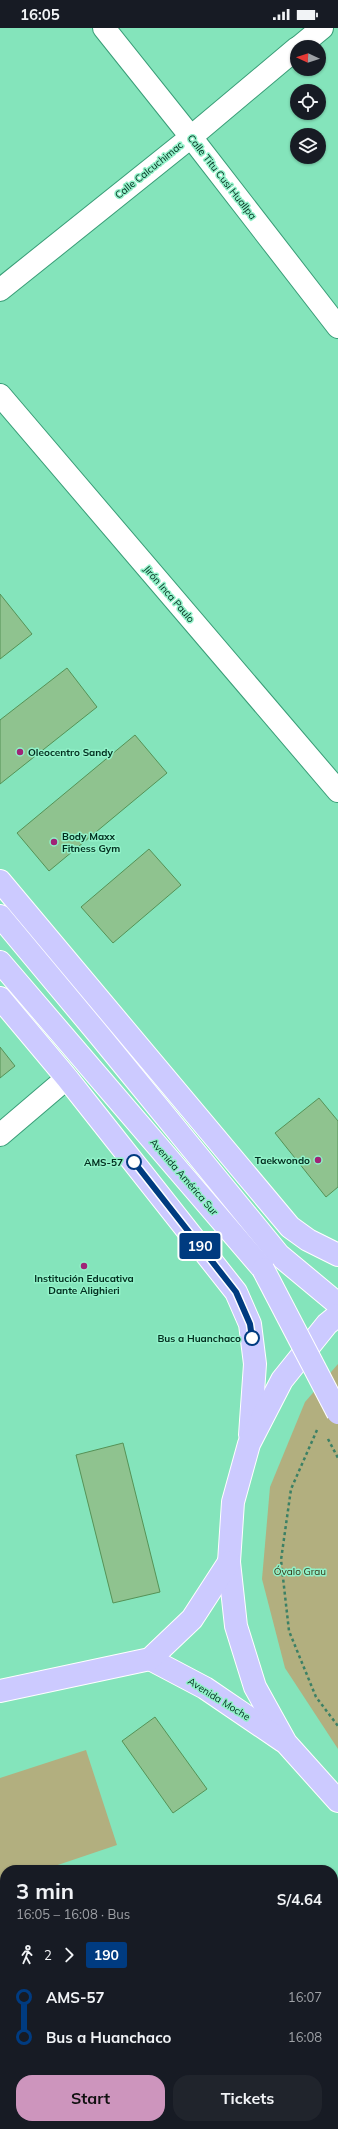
<!DOCTYPE html>
<meta charset="utf-8">
<style>
body{margin:0;font-family:Mulish,sans-serif;background:#20242c;color:#f1f3f6;height:100vh;display:flex;flex-direction:column;font-size:15px;white-space:nowrap}
*{box-sizing:border-box;margin:0}
p{font-size:13px;color:#9ea1a6}
.icon{flex:none;width:22px;height:22px;fill:none;stroke:currentColor;stroke-width:2;stroke-linecap:round;stroke-linejoin:round}
.map{position:relative;flex:1;overflow:hidden}
.panel{position:absolute;left:0px;top:1837px;width:338px;height:264px;display:flex;flex-direction:column;background:#171b24;border-radius:16px 16px 0 0;box-shadow:0 1px 3px #0004}
.panel>*{flex:none}
.badge{padding:0 8px;border-radius:3px;font-size:14px;line-height:26px}
.needle{width:26px;rotate:273deg}
.tools{position:absolute;left:290px;top:12px;display:grid;gap:8px}
.tools a{display:grid;place-items:center;width:36px;height:36px;border-radius:50%;background:#171b24;box-shadow:0 1px 3px #0004;font-size:20px}
.map>.badge{position:absolute;translate:-50% -50%;box-shadow:0 0 0 2px #fff}
.legs{display:flex;align-items:center;gap:6px;height:44px;padding:0 16px;font-size:13px}
.legs p{margin-inline-start:auto}
.overview{display:flex;align-items:center;justify-content:space-between;height:68px;padding:0 16px}
h1{font-size:22px;font-weight:700;line-height:30px}
.action{display:flex;gap:8px;margin-top:auto;padding:8px 16px}
.action a{flex:1;height:46px;border-radius:16px;background:#cd95bd;color:#111;font-size:16px;font-weight:700;line-height:46px;text-align:center}
.action a+a{background:#20242c;color:#f1f3f6}
ul{padding:0 16px;list-style:none}
li{display:flex;align-items:center;gap:14px;height:40px;font-size:15px}
li i{display:grid;place-items:center;width:6px;height:100%;margin:0 5px;background:currentColor}
li i::after{content:'';width:10px;height:10px;margin:-5px;border:3px solid;border-radius:50%;background:#171b24}
li p{margin-inline-start:auto}
li:first-child i{background:linear-gradient(#0000 50%,currentColor 0)}
li:last-child i{background:linear-gradient(currentColor 50%,#0000 0)}
.status{display:flex;justify-content:space-between;align-items:center;height:28px;padding:0 20px;background:#171b24;direction:ltr}
.status svg{height:11px;fill:currentColor}
.map>svg:first-child{display:block}
</style>
<div class="status"><b>16:05</b><svg viewBox="0 0 49 12"><path d="M0 12V9h3v3zM5 12V6h3v6zM10 12V3h3v9zM15 12V0h3v12zM26 1h20v11H26zM47 4h2v5h-2z"/></svg></div>
<div class="map">
<svg width="338" height="2101" viewBox="0 0 338 2101">
<rect width="100%" height="100%" fill="#84e4bb"/>
<g fill="#b2af7f">
<polygon points="338,1336 338,1721 285,1640 262,1551 270,1459 305,1374"/>
<polygon points="86,1722 117,1817 43,1842 5,1842 5,1855 0,1856 0,1750"/>
<rect x="0" y="2003" width="5" height="84"/>
</g>
<g fill="#8fc38f" stroke="#559256">
<polygon points="0,566 32,606 0,631"/>
<polygon points="67,640 97,679 0,756 0,692"/>
<polygon points="135,707 167,745 49,843 17,805"/>
<polygon points="149,821 181,857 113,915 81,879"/>
<polygon points="0,1019 15,1038 0,1050"/>
<polygon points="319,1070 338,1093 338,1159 326,1169 275,1105"/>
<polygon points="123,1415 160,1564 113,1575 76,1427"/>
<polygon points="155,1689 207,1761 173,1785 122,1713"/>
<polygon points="333,1900 338,1903 338,1964 333,1962"/>
</g>
<g fill="none" stroke-linecap="round" stroke-linejoin="round">
<g stroke="#399d77" stroke-width="24">
<g id="minor">
<polyline points="104,0 191,109 338,299"/>
<polyline points="299,19 322,0"/>
<polyline points="0,262 191,109 297,20"/>
<polyline points="0,367 338,763"/>
<polyline points="0,1107 67,1050"/>
</g>
</g>
<g stroke="#fff" stroke-width="24">
<g id="major">
<polyline points="0,853 290,1199 308,1212 338,1227"/>
<polyline points="0,888 100,1008 279,1227 338,1276"/>
<polyline points="0,934 263,1241"/>
<polyline points="0,970 67,1050 236,1264 250,1296 255,1336 250,1407"/>
<polyline points="338,1287 327,1296 282,1352 249,1416 233,1474 229,1534 236,1598 255,1659 286,1715 338,1773"/>
<polyline points="150,1631 205,1660 283,1713"/>
<polyline points="0,1663 150,1631 192,1591 229,1534"/>
</g>
</g>
<g stroke="#3c8065" stroke-width="2.5" stroke-dasharray="3 3" stroke-linecap="butt">
<polyline points="317,1402 291,1461 281,1532 289,1603 316,1669 338,1698"/>
<polyline points="328,1411 338,1430"/>
<polyline points="0,2094 5,2094"/>
<polyline points="82,2096 97,2101"/>
<polyline points="16,2101 16,2096"/>
</g>
<use href="#minor" stroke="#fff" stroke-width="22"/>
<use href="#major" stroke="#cccaff" stroke-width="22"/>
<g stroke="#fff" stroke-width="24" stroke-linecap="butt">
<polyline id="major-bridge" points="263,1241 338,1385"/>
</g>
<use href="#major-bridge" stroke="#cccaff" stroke-width="22"/>
</g>
<g fill="none" stroke-linecap="round" stroke-linejoin="round">
<g stroke="#fff" stroke-width="9">
<polyline id="line-1" points="134,1134 236,1264 250,1296 252,1310"/>
</g>
<use href="#line-1" stroke="#003b80" stroke-width="6"/>
</g>
<g fill="#a02377" stroke="#91f1c8" stroke-width="1.5">
<circle cx="20" cy="724" r="4"/>
<circle cx="54" cy="814" r="4"/>
<circle cx="318" cy="1132" r="4"/>
<circle cx="84" cy="1238" r="4"/>
</g>
<g fill="#fff" stroke="#003b80" stroke-width="2">
<circle cx="134" cy="1134" r="7"/>
<circle cx="252" cy="1310" r="7"/>
</g>
<g text-anchor="middle" dominant-baseline="central" stroke-width="3" stroke-linejoin="round" paint-order="stroke">
<g font-size="10" fill="#012d1e" stroke="#91f1c8">
<text transform="translate(149 142) rotate(-39)">Calle Calcuchimac</text>
<text transform="translate(222 149) rotate(52)">Calle Titu Cusi Huallpa</text>
<text transform="translate(169 566) rotate(49)">Jirón Inca Paulo</text>
<text transform="translate(184 1149) rotate(49)">Avenida América Sur</text>
<text transform="translate(219 1671) rotate(32)">Avenida Moche</text>
</g>
<g font-size="10" font-weight="bold" fill="#012d1e" stroke="#91f1c8" text-anchor="start">
<text x="28" y="724">Oleocentro Sandy</text>
<text x="62" y="808">Body Maxx<tspan x="62" dy="12">Fitness Gym</tspan></text>
<text x="310" y="1132" text-anchor="end">Taekwondo</text>
<text x="84" y="1250" text-anchor="middle">Institución Educativa<tspan x="84" dy="12">Dante Alighieri</tspan></text>
</g>
<g font-size="10" font-weight="bold" fill="#012d1e" stroke="#91f1c8" text-anchor="end">
<text x="123" y="1134">AMS-57</text>
<text x="241" y="1310">Bus a Huanchaco</text>
</g>
<g font-size="10" fill="#363314" stroke="#91f1c8">
<text x="300" y="1543">Óvalo Grau</text>
</g>
</g>
</svg>
<div class="tools">
<a><svg class="needle" viewBox="-14 -14 28 28"><path d="M0-13l5 13h-10z" fill="#e53935"/><path d="M0 13l5-13h-10z" fill="#9ea1a6"/></svg></a>
<a><svg class="icon" aria-label="locate" viewBox="0 0 24 24"><circle cx="12" cy="12" r="6"/><path d="M12 2v4M12 18v4M2 12h4M18 12h4"/></svg></a>
<a><svg class="icon" aria-label="layers" viewBox="0 0 24 24"><path d="M12 4l9 5-9 5-9-5zM3 14l9 5 9-5"/></svg></a>
</div>
<b class="badge" style="left:200px;top:1218px;background:#003b80;color:#fff">190</b>
<section class="panel">
<div class="overview"><div><h1>3 min</h1><p>16:05 – 16:08 · Bus</p></div><b>S/4.64</b></div>
<div class="legs"><svg class="icon" aria-label="walk" viewBox="0 0 24 24"><circle cx="13" cy="4" r="2"/><path d="M13 8l-2 6 4 7M11 14l-3 7M7 12l3-4h3l4 4"/></svg>2<svg class="icon" aria-label="forward" viewBox="0 0 24 24"><path d="M9 5l7 7-7 7"/></svg><b class="badge" style="background:#003b80;color:#fff">190</b></div>
<ul>
<li><i style="color:#003b80"></i><b>AMS-57</b><p>16:07</p></li>
<li><i style="color:#003b80"></i><b>Bus a Huanchaco</b><p>16:08</p></li>
</ul>
<div class="action"><a>Start</a><a>Tickets</a></div>
</section>
</div>
